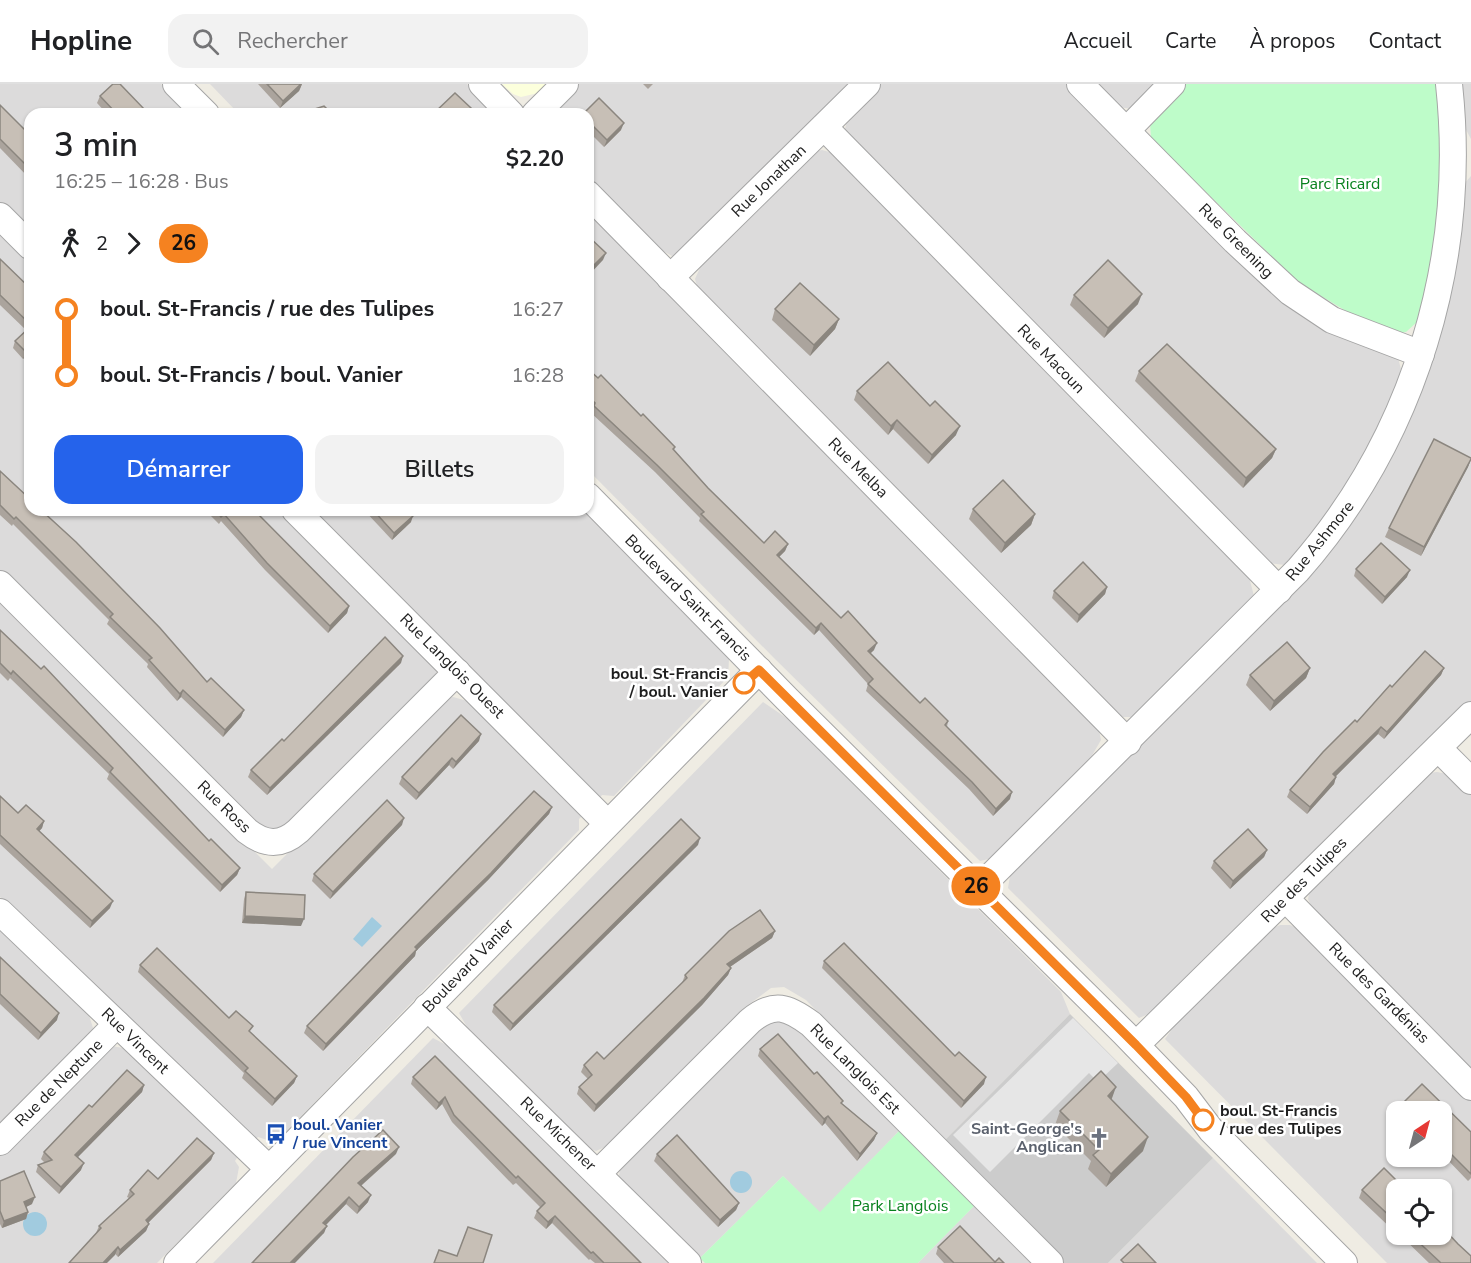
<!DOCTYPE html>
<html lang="fr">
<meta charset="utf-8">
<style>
body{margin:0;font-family:"Nunito Sans",sans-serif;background:#f2f2f2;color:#202124;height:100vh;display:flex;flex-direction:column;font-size:22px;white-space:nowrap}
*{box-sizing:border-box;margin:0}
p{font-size:20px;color:#757577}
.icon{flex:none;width:33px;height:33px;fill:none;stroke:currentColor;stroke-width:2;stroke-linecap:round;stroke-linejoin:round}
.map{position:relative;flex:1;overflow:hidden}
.sheet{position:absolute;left:24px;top:24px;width:570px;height:408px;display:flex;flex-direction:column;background:#fff;border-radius:18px;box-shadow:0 2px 4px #0004}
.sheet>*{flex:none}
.badge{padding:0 12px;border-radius:20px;font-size:21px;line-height:39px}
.needle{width:39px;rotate:36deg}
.fabs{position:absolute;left:1386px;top:1017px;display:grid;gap:12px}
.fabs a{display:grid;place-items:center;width:66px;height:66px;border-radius:12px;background:#fff;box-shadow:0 2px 4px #0004;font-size:30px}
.map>.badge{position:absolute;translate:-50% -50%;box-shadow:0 0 0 3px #fff}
.legs{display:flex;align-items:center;gap:9px;height:66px;padding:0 30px;font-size:20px}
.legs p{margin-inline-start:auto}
.headline{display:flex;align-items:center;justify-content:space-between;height:102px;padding:0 30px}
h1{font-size:33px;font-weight:600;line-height:45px}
.primary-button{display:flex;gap:12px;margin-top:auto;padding:12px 30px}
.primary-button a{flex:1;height:69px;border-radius:18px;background:#2563eb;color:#fff;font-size:24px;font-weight:600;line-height:69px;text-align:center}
.primary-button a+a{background:#f2f2f2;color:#202124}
ul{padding:0 30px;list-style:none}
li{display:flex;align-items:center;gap:21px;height:66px;font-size:22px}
li i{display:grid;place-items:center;width:9px;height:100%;margin:0 8px;background:currentColor}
li i::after{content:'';width:15px;height:15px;margin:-8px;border:4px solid;border-radius:50%;background:#fff}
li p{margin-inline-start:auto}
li:first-child i{background:linear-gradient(#0000 50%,currentColor 0)}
li:last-child i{background:linear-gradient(currentColor 50%,#0000 0)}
header{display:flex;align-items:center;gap:36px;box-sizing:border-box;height:84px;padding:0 30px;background:#fff;border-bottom:2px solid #e0e0e0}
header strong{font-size:28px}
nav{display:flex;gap:33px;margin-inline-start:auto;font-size:21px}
.search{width:420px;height:54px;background:#f2f2f2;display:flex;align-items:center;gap:15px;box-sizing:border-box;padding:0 21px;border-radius:18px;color:#757577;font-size:22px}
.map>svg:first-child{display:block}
</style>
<header>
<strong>Hopline</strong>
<div class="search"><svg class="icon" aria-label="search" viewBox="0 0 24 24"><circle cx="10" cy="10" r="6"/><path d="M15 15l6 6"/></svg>Rechercher</div>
<nav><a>Accueil</a><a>Carte</a><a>À propos</a><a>Contact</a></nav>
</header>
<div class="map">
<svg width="1471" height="1179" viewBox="0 0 1471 1179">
<rect width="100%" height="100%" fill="#efece3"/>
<g fill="#dcdbdb" fill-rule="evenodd">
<polygon points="0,0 161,0 191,30 30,30 30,150 0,120"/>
<polygon points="210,0 467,0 493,30 239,30"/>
<polygon points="578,0 855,0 679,171 672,172 660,165 588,92 588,30 548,30"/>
<polygon points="881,0 1068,0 1265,198 1398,274 1401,285 1398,301 1378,348 1316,449 1285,481 1269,479 848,54 845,45 847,37"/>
<polygon points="1094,0 1160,0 1132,25 1119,23"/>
<polygon points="1461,0 1471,0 1471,55 1464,42"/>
<polygon points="822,66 833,69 1248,489 1254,512 1249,521 1131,633 1123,633 1113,626 697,202 695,195 703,177 813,68"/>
<polygon points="1471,92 1471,617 1282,805 1151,929 1139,934 1008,804 1010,792 1308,492 1355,434 1376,401 1401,351 1464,100"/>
<polygon points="588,123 1099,646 1101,656 1090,675 993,774 980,777 774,574 588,386"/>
<polygon points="0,146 30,176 30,426 281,426 434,580 437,590 434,597 280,749 256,742 0,488"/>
<polygon points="306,426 584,426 724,567 729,575 728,593 614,712 602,711 599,715"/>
<polygon points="0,513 272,785 434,622 444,615 453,613 471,618 583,731 579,735 579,746 283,1051 270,1057 258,1053 254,1057 0,813"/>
<polygon points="763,618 788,635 1061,908 1070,930 944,1057 806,916 784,903 771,904 744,924 607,1062 596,1067 591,1065 467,943 459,929"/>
<polygon points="1437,688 1447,690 1471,710 1471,989 1311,822 1308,815 1310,805 1429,689"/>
<path d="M1280 841H1290L1305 848 1471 1014V1179H1387L1165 955 1179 935 1269 846ZM1396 1028H1442V1072H1396ZM1396 1106H1442V1150H1396Z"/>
<polygon points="0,843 88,928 93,944 90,950 0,1043"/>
<polygon points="777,936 788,938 802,949 901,1045 820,1129 783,1092 700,1174 624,1100 619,1092 620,1085 757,943"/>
<polygon points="433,954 452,964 670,1179 213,1179"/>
<polygon points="112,962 128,965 238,1072 235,1077 239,1083 236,1099 157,1179 0,1179 0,1072"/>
<polygon points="1213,1074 1317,1179 1108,1179"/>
<polygon points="976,1120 1034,1179 918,1179"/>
</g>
<polygon fill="#fcffdc" points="502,0 550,0 538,9 521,13 513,10"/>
<polygon fill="#ccc" points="1070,930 1213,1074 1108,1179 1064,1179 944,1057"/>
<g fill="#befcc9">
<polygon points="1183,0 1436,0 1442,77 1439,122 1428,197 1417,238 1406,248 1399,249 1346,227 1298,198 1151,54 1150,39"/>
<polygon points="901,1045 976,1120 918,1179 705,1179 700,1174 783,1092 820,1128"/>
</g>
<polygon fill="#e6e6e6" points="1073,934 1118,979 1098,998 1089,989 990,1088 953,1051"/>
<g fill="#a1cbdf">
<polygon points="372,833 382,842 362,863 353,855"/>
<circle cx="741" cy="1098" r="11"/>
<circle cx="35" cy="1140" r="12"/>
</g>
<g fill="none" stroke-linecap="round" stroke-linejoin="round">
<g stroke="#a5a5a5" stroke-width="28">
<g id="minor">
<polyline points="176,0 206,30"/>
<polyline points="482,0 511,30"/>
<polyline points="1080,0 1235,157 1290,208 1332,236 1421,270"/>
<polyline points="535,30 565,0"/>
<polyline points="824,43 1279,506"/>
<polyline points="1127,46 1172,0"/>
<polyline points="588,110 1128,658"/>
<polyline points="0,132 30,162"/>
<polyline points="670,194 867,0"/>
<polyline points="588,412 787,615 1124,949 1186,1013 1211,1046 1344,1179"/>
<polyline points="295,426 607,739"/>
<path d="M0 500 247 747C265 761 281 762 298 747L457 588"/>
<polyline points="1438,664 1471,697"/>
<path d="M978 805 1298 486C1415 353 1468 175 1449 0"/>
<polyline points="1286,815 1471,1003"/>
<polyline points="0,828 269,1085"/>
<polyline points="427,923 688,1179"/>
<polyline points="1136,961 1471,631"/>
<polyline points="0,1058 117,940"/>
<path d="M598 1089 750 937C774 917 788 923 811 940L1050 1179"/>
<polyline points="177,1179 759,586"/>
</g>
</g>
<use href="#minor" stroke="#fff" stroke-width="26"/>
</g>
<g fill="#aba49d">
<polygon points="258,0 302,0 299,7 280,24"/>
<polygon points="643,0 653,0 648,5"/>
<polygon points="100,12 146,30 107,30 97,19"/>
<polygon points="0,21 30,51 30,95 0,64"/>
<polygon points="588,30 621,46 604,63 588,47"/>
<polygon points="0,175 30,204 30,268 23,275 13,264 15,257 26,246 0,221"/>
<polygon points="1074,211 1138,220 1104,254 1070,221"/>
<polygon points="775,225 839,235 835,245 810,272 772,236"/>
<polygon points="588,285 675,363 674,366 708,404 764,459 788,460 785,467 779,473 874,566 870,570 920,619 948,637 947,643 1010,715 993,732 969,705 866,607 868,600 819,546 814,551 699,437 700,434 655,388 591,329 592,326 588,322"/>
<polygon points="1139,287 1276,365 1272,374 1243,404 1135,297"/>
<polygon points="857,307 956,351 928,380 893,345 888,351 854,316"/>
<polygon points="1471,375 1468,383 1421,472 1385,453 1389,444"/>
<polygon points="0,387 207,598 244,626 241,633 223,653 181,613 177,617 147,583 148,580 107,540 109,536 13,440 12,442 0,431"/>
<polygon points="973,425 1035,430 1031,441 1001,469 969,435"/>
<polygon points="205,426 254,426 349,522 347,529 328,549 265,486 221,437 219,440"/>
<polygon points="364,426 408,426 411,438 392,456"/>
<polygon points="1356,485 1407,493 1382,520 1354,492"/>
<polygon points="1107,503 1105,510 1077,539 1052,514 1054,507"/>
<polygon points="0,546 209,757 240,784 237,791 220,808 107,695 109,690 10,594 8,597 0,589"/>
<polygon points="401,579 267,711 248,693 251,686 284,657"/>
<polygon points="1310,584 1306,594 1270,627 1246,601 1250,591"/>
<polygon points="1444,584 1441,591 1384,655 1378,650 1336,692 1336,693 1334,700 1307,730 1287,713 1290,706 1357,638 1392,603"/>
<polygon points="479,657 453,685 449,681 416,716 399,700 402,693"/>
<polygon points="0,712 18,729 44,737 42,744 39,747 110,824 90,844 0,760"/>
<polygon points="552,723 549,730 488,796 416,867 415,872 323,967 304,949 307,942"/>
<polygon points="402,741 330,815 312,797 314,790"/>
<polygon points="698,761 510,947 492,928 494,921"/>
<polygon points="1267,766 1264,773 1230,805 1211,784 1214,777"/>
<polygon points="246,808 301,842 242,839 244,815"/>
<polygon points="775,847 772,854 730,883 731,884 728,891 702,921 594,1028 577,1010 579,1003 588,995 581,988 584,981 604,975 682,899 685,891"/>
<polygon points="0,873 57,936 38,956 0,920"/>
<polygon points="824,877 984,1000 961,1024 822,884"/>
<polygon points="140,881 229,934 251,949 297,992 294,999 272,1022 242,994 244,989 138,888"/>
<polygon points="760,965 814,990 842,1020 877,1049 874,1056 857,1077 825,1039 822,1042 758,972"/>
<polygon points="435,972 641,1179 595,1179 590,1175 589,1176 552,1139 546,1145 534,1134 537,1127 541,1124 516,1099 513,1101 452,1038 442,1020 436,1026 411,1000 413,993"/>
<polygon points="1422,1000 1471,1048 1471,1094 1468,1097 1442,1070 1442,1028 1406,1028 1402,1024 1405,1017"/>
<polygon points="144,1001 142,1008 78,1073 81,1086 59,1110 36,1088 38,1081 45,1079 41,1075 44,1068 92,1023"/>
<polygon points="1112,1016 1143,1067 1106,1103 1088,1085 1091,1077 1055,1041 1060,1027"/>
<polygon points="214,1069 211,1076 148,1139 149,1140 146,1147 118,1173 96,1149 99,1142 129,1114 127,1113 130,1106 158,1095"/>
<polygon points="396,1070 361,1102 368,1118 357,1130 346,1120 326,1141 324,1149 252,1179"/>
<polygon points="657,1070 739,1119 736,1126 718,1143 654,1077"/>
<polygon points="0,1097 32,1120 26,1123 28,1128 26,1135 2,1144 0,1140"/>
<polygon points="1362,1106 1396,1106 1396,1149 1359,1114"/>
<polygon points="1446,1146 1471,1179 1429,1179 1399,1150 1442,1150"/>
<polygon points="938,1163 995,1178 1004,1179 944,1179 936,1170"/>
</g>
<g fill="#8b867f">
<polygon points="302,0 299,7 280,24 283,17"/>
<polygon points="624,39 621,46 604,63 607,56"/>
<polygon points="606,169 603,176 588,192 588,187"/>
<polygon points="1142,210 1138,220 1104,254 1108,244"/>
<polygon points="839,235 835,245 810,272 814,261"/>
<polygon points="30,264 30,268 23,275 26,268"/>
<polygon points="897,336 893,345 888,351 891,342"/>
<polygon points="960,342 956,351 928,380 932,371"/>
<polygon points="1276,365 1272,374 1243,404 1246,394"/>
<polygon points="1471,375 1468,383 1421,472 1424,463"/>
<polygon points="1035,430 1031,441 1001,469 1005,459"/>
<polygon points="413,432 411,438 392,456 394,449"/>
<polygon points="788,460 785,467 774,478 777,471"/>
<polygon points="1410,486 1407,493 1382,520 1385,513"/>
<polygon points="1107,503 1105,510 1077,539 1079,531"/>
<polygon points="349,522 347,529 328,549 330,542"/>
<polygon points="821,539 819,546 814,551 816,544"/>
<polygon points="877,559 874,566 865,574 868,567"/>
<polygon points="403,572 401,579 267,711 270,704"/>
<polygon points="1310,584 1306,594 1270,627 1274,617"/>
<polygon points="1444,584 1441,591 1384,655 1387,648"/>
<polygon points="183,606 181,613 177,617 180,610"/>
<polygon points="244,626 241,633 223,653 225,646"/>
<polygon points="1381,643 1378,650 1331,697 1333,690"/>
<polygon points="481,650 479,657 453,685 456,678"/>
<polygon points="452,674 449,681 416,716 419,709"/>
<polygon points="1336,693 1334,700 1307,730 1310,723"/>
<polygon points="1012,708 1010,715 993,732 996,725"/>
<polygon points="552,723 549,730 488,796 416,867 415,872 323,967 326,960 415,863"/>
<polygon points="404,734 402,741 330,815 333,808"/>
<polygon points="44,737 42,744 35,752 37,745"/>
<polygon points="700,754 698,761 510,947 513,940"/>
<polygon points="1267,766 1264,773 1230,805 1233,797"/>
<polygon points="240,784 237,791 220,808 222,801"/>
<polygon points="113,817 110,824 90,844 92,837"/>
<polygon points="245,832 304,835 301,842 242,839"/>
<polygon points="775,847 772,854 724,887 727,880"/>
<polygon points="731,884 728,891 702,921 594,1028 596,1021"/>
<polygon points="59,929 57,936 38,956 41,949"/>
<polygon points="297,992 294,999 272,1022 275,1015"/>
<polygon points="986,993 984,1000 961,1024 964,1017"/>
<polygon points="144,1001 142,1008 73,1078 75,1071"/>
<polygon points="1116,1003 1111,1017 1108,1012"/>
<polygon points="445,1013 442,1020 436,1026 439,1019"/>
<polygon points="828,1032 825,1039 822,1042 824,1035"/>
<polygon points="877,1049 874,1056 857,1077 860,1070"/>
<polygon points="1148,1053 1143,1067 1106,1103 1111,1090"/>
<polygon points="399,1063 396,1070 356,1106 358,1099"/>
<polygon points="214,1069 211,1076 143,1144 146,1136"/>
<polygon points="84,1079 81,1086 59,1110 61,1103"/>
<polygon points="371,1111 368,1118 357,1130 359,1123"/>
<polygon points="35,1113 32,1120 22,1125 24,1118"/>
<polygon points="349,1113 346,1120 321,1146 323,1139"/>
<polygon points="739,1119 736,1126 718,1143 720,1136"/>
<polygon points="28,1128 26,1135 2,1144 4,1137"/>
<polygon points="555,1132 552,1139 546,1145 548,1138"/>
<polygon points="149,1140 146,1147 118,1173 120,1166"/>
<polygon points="327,1142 324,1149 295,1179 290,1179"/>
<polygon points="118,1163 115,1171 107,1179 103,1179"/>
</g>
<g fill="#c7bfb6" stroke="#8b867f" stroke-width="1.5">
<polygon points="113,0 120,0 147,28 144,30 117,30 100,12"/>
<polygon points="267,0 301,0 283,17"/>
<polygon points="455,9 471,24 465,30 433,30"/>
<polygon points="599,14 624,39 607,56 588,37 588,30 583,30"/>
<polygon points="0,21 30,51 30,85 0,55"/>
<polygon points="324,22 332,30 311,30 315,25"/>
<polygon points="588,152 606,169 588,187"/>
<polygon points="0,175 30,204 30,240 0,211"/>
<polygon points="1108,176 1142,210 1108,244 1074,211"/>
<polygon points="800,199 839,235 814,261 775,225"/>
<polygon points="30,243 30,264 26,268 15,257"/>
<polygon points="1167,260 1276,365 1246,394 1139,287"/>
<polygon points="888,278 930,322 935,317 960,342 932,371 897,336 891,342 857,307"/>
<polygon points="588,285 598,294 601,291 641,332 643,330 675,363 673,365 708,404 764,459 775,447 788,460 777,471 841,534 848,527 877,559 868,567 920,619 925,614 948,637 945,641 1012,708 996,725 972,698 868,600 873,595 821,539 816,544 701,430 704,428 657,381 594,322 595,319 588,312"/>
<polygon points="1434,355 1471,374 1471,375 1424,463 1389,444"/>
<polygon points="0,387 30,415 30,426 41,426 76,458 160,544 207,598 211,594 244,626 225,646 183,606 180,610 149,576 152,574 110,533 113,530 16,433 14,435 0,421"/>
<polygon points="1003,396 1035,430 1005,459 973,425"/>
<polygon points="215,426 254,426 349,522 330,542 267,479 224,430 221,433"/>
<polygon points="373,426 408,426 413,432 394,449"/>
<polygon points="1381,459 1410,486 1385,513 1356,485"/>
<polygon points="1083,478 1107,503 1079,531 1054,507"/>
<polygon points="0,546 41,585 44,582 209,757 211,755 240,784 222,801 110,688 113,684 13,587 11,590 0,579"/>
<polygon points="385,553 403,572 270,704 251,686 282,655 284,657"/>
<polygon points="1287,558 1310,584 1274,617 1250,591"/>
<polygon points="1425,567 1444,584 1387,648 1381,643 1333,690 1336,693 1310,723 1290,706 1323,668 1355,636 1357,638 1390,601 1392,603"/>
<polygon points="461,631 481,650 456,678 452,674 419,709 402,693"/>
<polygon points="534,707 552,723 491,789 415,863 417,865 326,960 307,942"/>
<polygon points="0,712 18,729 26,721 44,737 37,745 113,817 92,837 0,751"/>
<polygon points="387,716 404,734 333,808 314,790"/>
<polygon points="681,735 700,754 513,940 494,921"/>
<polygon points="1248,745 1267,766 1233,797 1214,777"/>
<polygon points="246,808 305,811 304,835 245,832"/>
<polygon points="760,826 775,847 727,880 731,884 704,914 596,1021 579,1003 592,991 584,981 597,968 604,975 687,894 685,891 729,847"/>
<polygon points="844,859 955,972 959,968 986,993 964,1017 824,877"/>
<polygon points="157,864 229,934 236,927 253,942 249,947 297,992 275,1015 245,987 248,984 140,881"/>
<polygon points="0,873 59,929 41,949 0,910"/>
<polygon points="778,950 814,990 817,988 843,1017 841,1019 877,1049 860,1070 828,1032 824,1035 760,965"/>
<polygon points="435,972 641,1179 604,1179 593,1168 591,1169 555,1132 548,1138 537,1127 545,1119 518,1092 516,1094 454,1031 445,1013 439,1019 413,993"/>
<polygon points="127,986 144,1001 75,1071 84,1079 61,1103 38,1081 52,1076 44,1068 89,1021 92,1023"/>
<polygon points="1101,987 1116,1003 1108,1012 1148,1053 1111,1090 1093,1071 1099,1066 1060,1027"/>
<polygon points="1422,1000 1471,1048 1471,1090 1442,1061 1442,1028 1411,1028 1413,1026 1405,1017"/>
<polygon points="383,1046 399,1063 358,1099 371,1111 359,1123 349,1113 323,1139 327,1142 290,1179 252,1179 353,1073"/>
<polygon points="677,1051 739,1119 720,1136 657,1070"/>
<polygon points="197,1054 214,1069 146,1136 149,1140 120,1166 118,1163 103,1179 69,1179 101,1144 99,1142 134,1110 130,1106 148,1086 158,1095"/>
<polygon points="1384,1084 1406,1106 1396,1106 1396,1138 1362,1106"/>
<polygon points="24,1087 35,1113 24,1118 28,1128 4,1137 0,1127 0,1097"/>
<polygon points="1442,1131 1449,1138 1443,1144 1458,1160 1471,1172 1471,1179 1441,1179 1410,1150 1442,1150"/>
<polygon points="960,1142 995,1178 999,1174 1004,1179 954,1179 938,1163"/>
<polygon points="468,1143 492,1151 483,1179 434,1179 439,1166 457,1172"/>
<polygon points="1138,1160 1156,1179 1124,1179 1121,1176"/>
</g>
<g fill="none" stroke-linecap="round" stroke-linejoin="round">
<g stroke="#fff" stroke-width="14">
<polyline id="line-1" points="744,599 759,586 1136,961 1186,1013 1203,1036"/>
</g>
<use href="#line-1" stroke="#f58220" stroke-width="9"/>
</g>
<defs>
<g id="bus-bare" transform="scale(1.62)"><path d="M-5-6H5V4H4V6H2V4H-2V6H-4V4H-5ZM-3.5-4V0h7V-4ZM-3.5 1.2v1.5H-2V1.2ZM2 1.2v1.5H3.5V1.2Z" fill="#1a4fb4" stroke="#fff" stroke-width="2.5" paint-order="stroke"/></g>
<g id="church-bare" transform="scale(1.62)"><path d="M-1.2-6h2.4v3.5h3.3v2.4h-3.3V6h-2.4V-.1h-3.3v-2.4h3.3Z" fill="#6b7280" stroke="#fff" stroke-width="2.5" paint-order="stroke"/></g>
</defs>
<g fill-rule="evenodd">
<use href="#bus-bare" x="276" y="1050"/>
<use href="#church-bare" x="1099" y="1054"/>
</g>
<g fill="#fff" stroke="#f58220" stroke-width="3">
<circle cx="744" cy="599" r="10"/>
<circle cx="1203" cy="1036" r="10"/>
</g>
<g text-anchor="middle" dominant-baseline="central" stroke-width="5" stroke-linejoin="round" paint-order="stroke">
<g font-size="16" fill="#1e1e1e" stroke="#fff">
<text transform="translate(769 97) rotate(-44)">Rue Jonathan</text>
<text transform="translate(1236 157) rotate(45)">Rue Greening</text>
<text transform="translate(1051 275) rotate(46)">Rue Macoun</text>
<text transform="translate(858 384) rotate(45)">Rue Melba</text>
<text transform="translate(1320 457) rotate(-51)">Rue Ashmore</text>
<text transform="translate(688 514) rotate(45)">Boulevard Saint-Francis</text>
<text transform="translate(452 582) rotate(45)">Rue Langlois Ouest</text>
<text transform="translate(224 723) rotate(44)">Rue Ross</text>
<text transform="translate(1304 796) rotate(-45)">Rue des Tulipes</text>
<text transform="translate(468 882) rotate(-46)">Boulevard Vanier</text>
<text transform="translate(1379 909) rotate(45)">Rue des Gardénias</text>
<text transform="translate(135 957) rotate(44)">Rue Vincent</text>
<text transform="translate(855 985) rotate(45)">Rue Langlois Est</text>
<text transform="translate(59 999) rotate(-45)">Rue de Neptune</text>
<text transform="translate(558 1050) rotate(44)">Rue Michener</text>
</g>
<g font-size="16" fill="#07811d" stroke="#fff">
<text x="1340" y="100">Parc Ricard</text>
<text x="900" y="1122">Park Langlois</text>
</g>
<g font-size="16" font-weight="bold" fill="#1e1e1e" stroke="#fff" text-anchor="end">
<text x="728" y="590">boul. St-Francis<tspan x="728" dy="18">/ boul. Vanier</tspan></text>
<text x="1220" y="1027" text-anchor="start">boul. St-Francis<tspan x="1220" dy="18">/ rue des Tulipes</tspan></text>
</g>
<g font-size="16" font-weight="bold" fill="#164399" stroke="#fff" text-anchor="start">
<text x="293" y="1041">boul. Vanier<tspan x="293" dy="18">/ rue Vincent</tspan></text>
</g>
<g font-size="16" font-weight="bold" fill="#5b616d" stroke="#fff" text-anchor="end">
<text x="1082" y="1045">Saint-George's<tspan x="1082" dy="18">Anglican</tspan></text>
</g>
</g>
</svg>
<div class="fabs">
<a><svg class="needle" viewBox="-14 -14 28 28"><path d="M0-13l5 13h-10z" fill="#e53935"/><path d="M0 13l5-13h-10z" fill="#757577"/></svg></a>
<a><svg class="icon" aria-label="locate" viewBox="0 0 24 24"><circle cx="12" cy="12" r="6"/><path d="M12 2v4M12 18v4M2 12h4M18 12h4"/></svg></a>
</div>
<b class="badge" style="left:976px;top:802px;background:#f58220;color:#111">26</b>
<section class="sheet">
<div class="headline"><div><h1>3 min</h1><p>16:25 – 16:28 · Bus</p></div><b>$2.20</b></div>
<div class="legs"><svg class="icon" aria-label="walk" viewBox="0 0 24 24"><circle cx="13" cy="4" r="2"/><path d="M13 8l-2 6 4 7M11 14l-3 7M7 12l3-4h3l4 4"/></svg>2<svg class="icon" aria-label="forward" viewBox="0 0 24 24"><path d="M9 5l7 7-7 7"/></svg><b class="badge" style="background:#f58220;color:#111">26</b></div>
<ul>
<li><i style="color:#f58220"></i><b>boul. St-Francis / rue des Tulipes</b><p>16:27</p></li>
<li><i style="color:#f58220"></i><b>boul. St-Francis / boul. Vanier</b><p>16:28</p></li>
</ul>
<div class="primary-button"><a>Démarrer</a><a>Billets</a></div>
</section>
</div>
